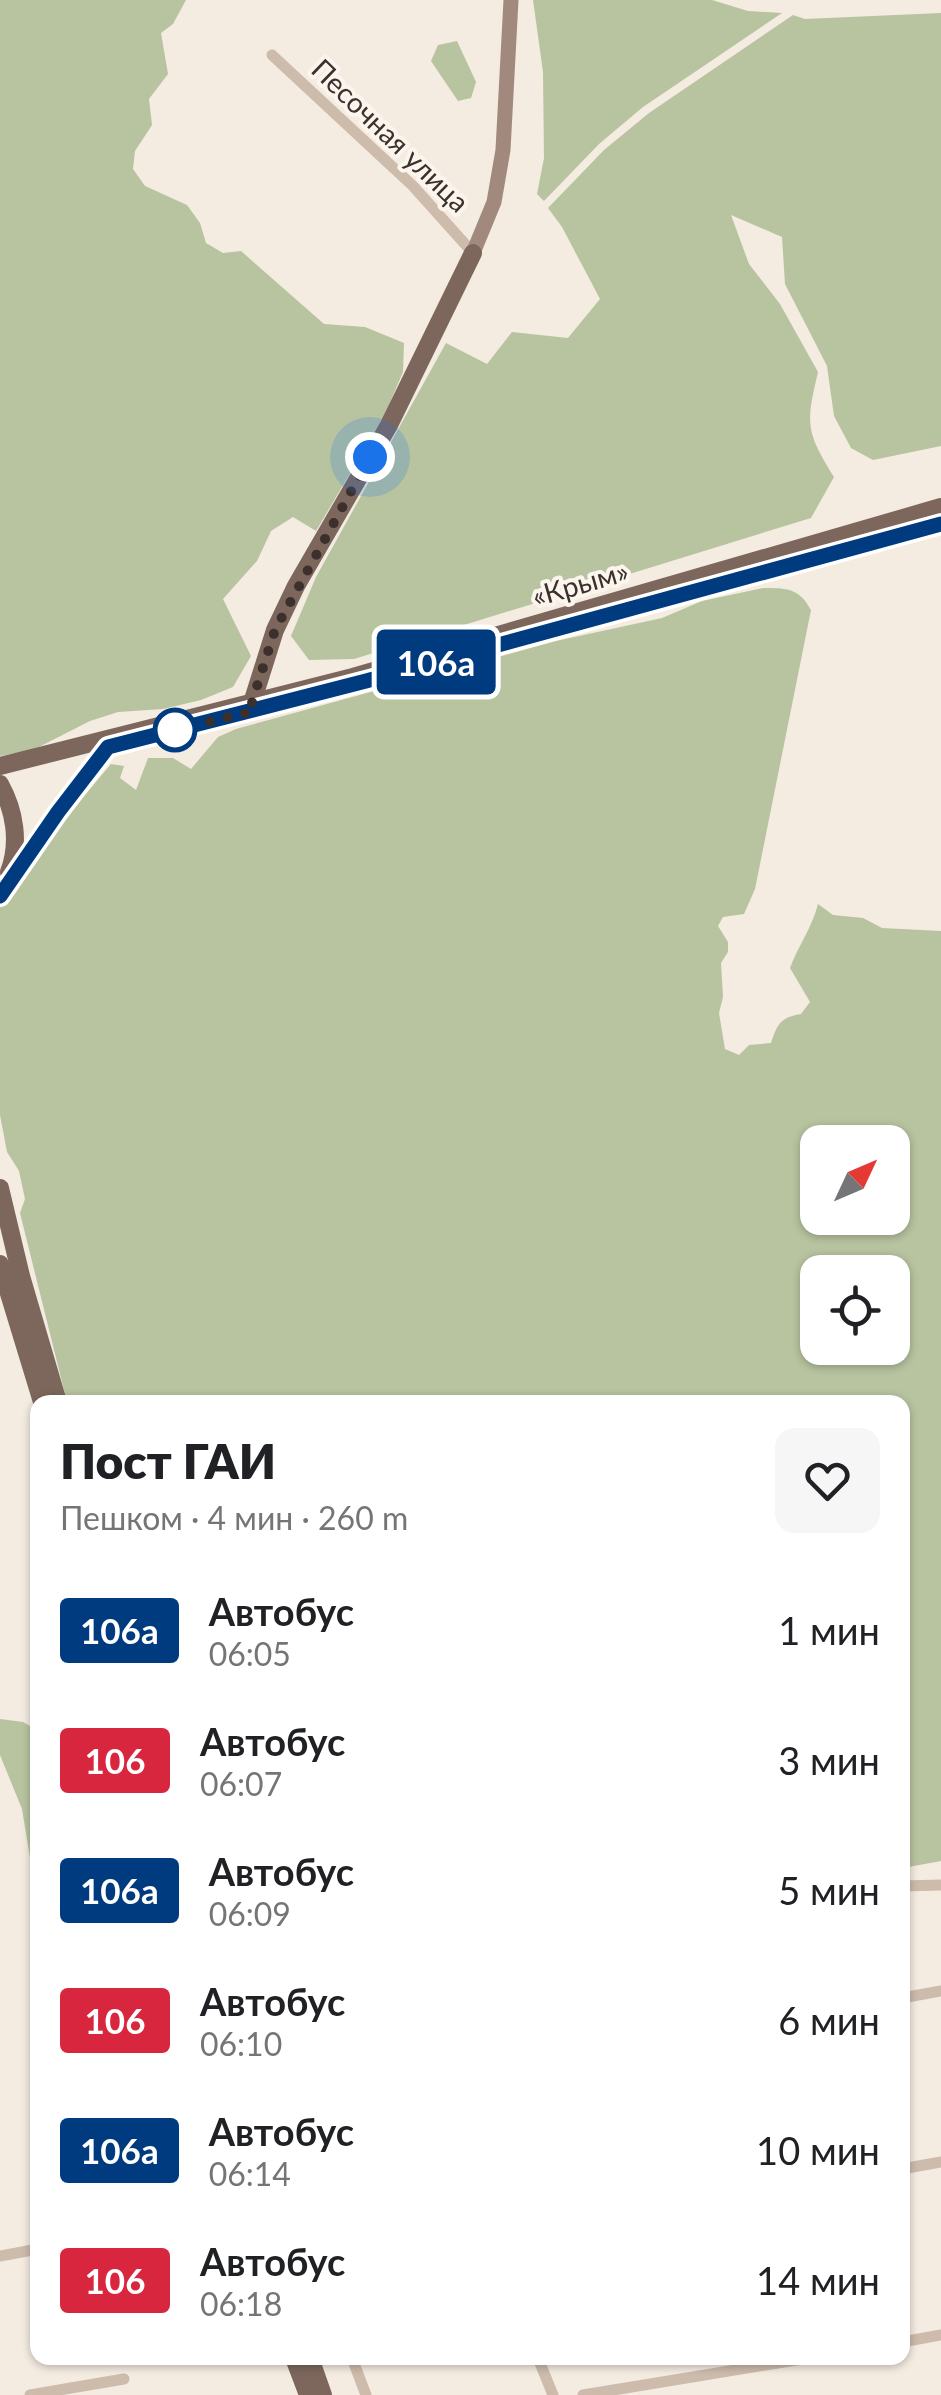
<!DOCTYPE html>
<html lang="ru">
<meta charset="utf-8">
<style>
body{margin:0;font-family:Lato,sans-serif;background:#f6f6f6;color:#202124;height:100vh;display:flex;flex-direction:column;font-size:38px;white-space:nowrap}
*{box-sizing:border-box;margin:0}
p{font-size:32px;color:#757577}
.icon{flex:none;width:55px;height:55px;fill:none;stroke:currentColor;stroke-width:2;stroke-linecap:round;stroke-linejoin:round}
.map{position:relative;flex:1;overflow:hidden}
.sheet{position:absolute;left:30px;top:1395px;width:880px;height:970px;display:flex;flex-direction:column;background:#fff;border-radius:20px;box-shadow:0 2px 8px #0004}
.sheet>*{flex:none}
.badge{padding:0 20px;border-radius:8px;font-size:35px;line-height:65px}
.needle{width:65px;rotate:46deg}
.tools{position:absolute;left:800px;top:1125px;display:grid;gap:20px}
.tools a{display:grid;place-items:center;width:110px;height:110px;border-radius:20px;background:#fff;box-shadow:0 2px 8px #0004;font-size:50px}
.you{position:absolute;width:50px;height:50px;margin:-25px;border:8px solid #fff;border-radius:50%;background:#1a73e8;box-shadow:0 0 0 15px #1a73e833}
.map>.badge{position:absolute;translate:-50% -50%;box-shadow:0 0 0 5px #fff}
.round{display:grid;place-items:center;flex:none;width:105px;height:105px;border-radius:20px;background:#f6f6f6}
.head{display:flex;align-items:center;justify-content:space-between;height:170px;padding:0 30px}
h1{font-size:48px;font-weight:800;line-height:75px}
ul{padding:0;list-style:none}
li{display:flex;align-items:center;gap:30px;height:130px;padding:0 30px}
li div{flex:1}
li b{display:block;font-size:38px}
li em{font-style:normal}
li .badge{min-width:110px;font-weight:700;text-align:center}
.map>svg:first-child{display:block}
</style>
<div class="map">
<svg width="941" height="2395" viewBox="0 0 941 2395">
<rect width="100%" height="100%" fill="#f4ebe1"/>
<g fill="#b8c4a0" fill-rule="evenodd">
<polygon points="0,0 186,0 173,24 161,33 168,74 149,99 152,125 135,151 133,169 145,186 187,205 200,223 206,243 223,253 241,251 324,324 365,327 404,343 403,372 385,414 316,531 293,517 271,531 257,561 223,599 251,656 233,687 201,700 163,709 118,712 90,721 33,750 0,756"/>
<polygon points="533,0 712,0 748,11 782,13 643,107 599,144 544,201 537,194 544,158 543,72"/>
<path d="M941 13V446L873 460 851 448 834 416 827 366 785 284 782 237 731 215 749 264 780 304 818 372C806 423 805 431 834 477L811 518 354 659 309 660 291 636 316 577 446 343 487 364 512 332 568 338 600 299 562 227 548 208 604 150 649 113 793 15 805 19Z"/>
<polygon points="457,41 476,82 471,98 458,101 431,61 438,45"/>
<path d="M763 588C787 588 799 588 811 610L755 889 744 914 723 917 718 926 728 942V952L721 963 723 997 719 1013 725 1049 739 1055 749 1045 771 1043C777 1024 781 1017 801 1014L810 1002 790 968C798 946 812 928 818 904L833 915 863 918 882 928 941 931V1861L903 1868 902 1402H67L20 1213 25 1199 19 1171 7 1152 0 1115V906L13 880 111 764 124 766 120 778 136 790 148 758H173L191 769 218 737 236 729 556 641 662 618 702 601ZM818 1142H892V1218H818ZM818 1272H892V1348H818Z"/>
<polygon points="0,1719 23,1722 37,1730 37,1864 31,1864 22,1809 0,1755"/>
</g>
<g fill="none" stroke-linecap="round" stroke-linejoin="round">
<g stroke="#cdbbac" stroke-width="11">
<polyline points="272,55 413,186 473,253"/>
<polyline points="902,1886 941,1885"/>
<polyline points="902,1998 941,1991"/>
<polyline points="902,2169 941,2162"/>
<polyline points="0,2256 38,2249"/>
<polyline points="902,2342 941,2335"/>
<polyline points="352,2358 366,2395"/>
<polyline points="538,2358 553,2395"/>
<polyline points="30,2395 124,2379"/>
<polyline points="583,2395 808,2358"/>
</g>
<polyline stroke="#a18a7d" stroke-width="15" points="473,253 494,202 503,150 511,0"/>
<g stroke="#7d675c" stroke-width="18">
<polyline points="701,589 941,524"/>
<polyline points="254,711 252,703 275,630 296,586 389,425 473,253"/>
<polyline points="0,766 353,677 941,507"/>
<path d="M0 784C15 811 20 843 9 872"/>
<polyline points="2,890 108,747"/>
<polyline points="0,1188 21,1276 58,1402"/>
<polyline points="0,1264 42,1402"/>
<polyline points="294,2358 308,2395"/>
<polyline points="310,2358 323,2395"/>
</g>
</g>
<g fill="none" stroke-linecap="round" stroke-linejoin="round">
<g stroke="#fff" stroke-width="22">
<polyline id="line" points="0,896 58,812 108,747 366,681 941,524"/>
</g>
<use href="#line" stroke="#003b80" stroke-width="15"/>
<polyline stroke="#3b302b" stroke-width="10" stroke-dasharray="0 18" points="175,730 254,711 252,702 275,630 370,457"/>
</g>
<circle fill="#fff" stroke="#003b80" stroke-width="5" cx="175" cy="730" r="20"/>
<g text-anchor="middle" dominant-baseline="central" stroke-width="8" stroke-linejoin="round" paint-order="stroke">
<g font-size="28" fill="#3b302b" stroke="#fbf5ee">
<text transform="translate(391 135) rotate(44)">Песочная улица</text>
<text transform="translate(580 583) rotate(-16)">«Крым»</text>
</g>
</g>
</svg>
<div class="tools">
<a><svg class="needle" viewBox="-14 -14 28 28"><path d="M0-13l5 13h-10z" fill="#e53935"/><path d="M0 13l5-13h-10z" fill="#757577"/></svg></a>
<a><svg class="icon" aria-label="locate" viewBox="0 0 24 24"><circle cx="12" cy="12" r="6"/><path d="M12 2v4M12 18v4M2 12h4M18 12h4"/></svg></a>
</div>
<div class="you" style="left:370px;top:457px"></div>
<b class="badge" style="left:436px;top:662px;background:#003b80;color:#fff">106а</b>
<section class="sheet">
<div class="head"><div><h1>Пост ГАИ</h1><p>Пешком · 4 мин · 260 m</p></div><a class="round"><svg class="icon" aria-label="heart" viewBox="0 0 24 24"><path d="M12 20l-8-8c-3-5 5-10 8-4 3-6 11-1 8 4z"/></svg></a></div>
<ul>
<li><span class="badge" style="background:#003b80;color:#fff">106а</span><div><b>Автобус</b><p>06:05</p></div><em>1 мин</em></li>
<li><span class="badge" style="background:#d7263d;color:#fff">106</span><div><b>Автобус</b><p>06:07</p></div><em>3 мин</em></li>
<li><span class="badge" style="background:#003b80;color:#fff">106а</span><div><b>Автобус</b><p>06:09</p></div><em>5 мин</em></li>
<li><span class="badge" style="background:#d7263d;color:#fff">106</span><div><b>Автобус</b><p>06:10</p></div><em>6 мин</em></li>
<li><span class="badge" style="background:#003b80;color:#fff">106а</span><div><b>Автобус</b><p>06:14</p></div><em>10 мин</em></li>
<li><span class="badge" style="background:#d7263d;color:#fff">106</span><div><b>Автобус</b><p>06:18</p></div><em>14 мин</em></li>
</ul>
</section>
</div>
